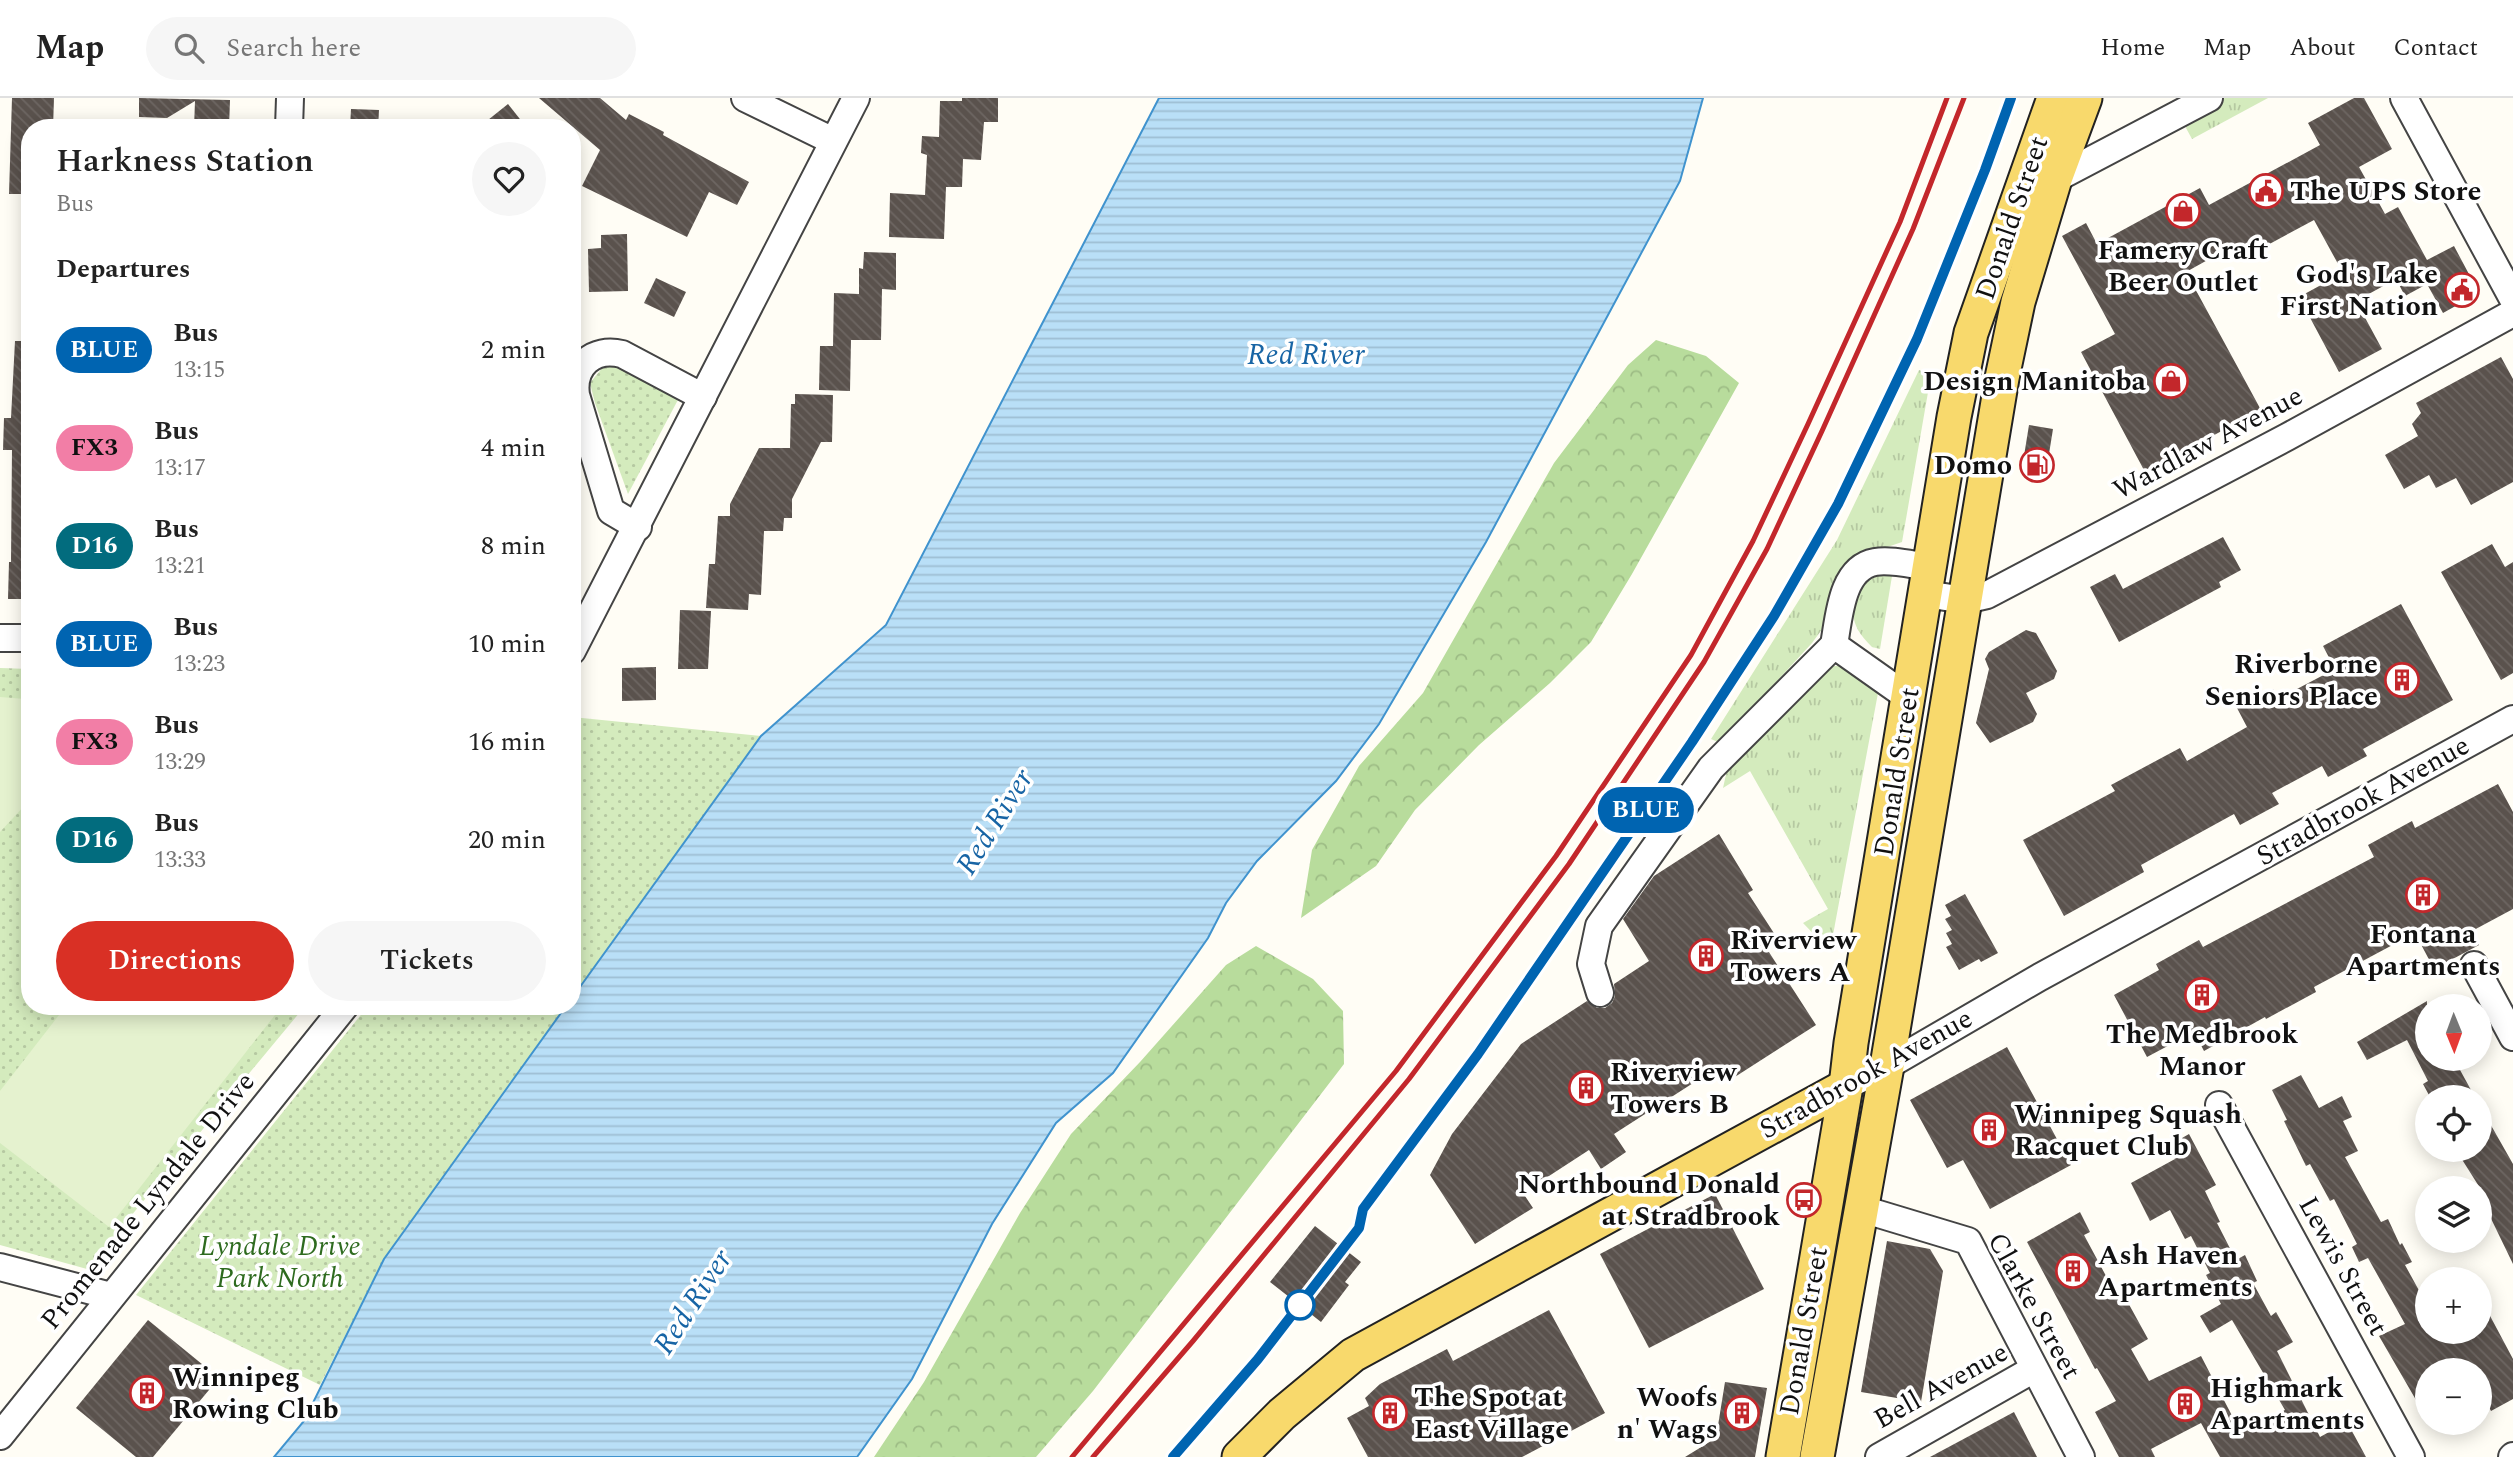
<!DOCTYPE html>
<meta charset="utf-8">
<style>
body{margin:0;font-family:Spectral,serif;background:#f6f6f6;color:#222;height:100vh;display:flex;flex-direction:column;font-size:26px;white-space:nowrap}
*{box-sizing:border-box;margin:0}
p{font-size:23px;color:#767676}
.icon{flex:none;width:38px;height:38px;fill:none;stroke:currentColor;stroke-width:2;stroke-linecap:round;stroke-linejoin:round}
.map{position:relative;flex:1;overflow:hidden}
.panel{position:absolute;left:21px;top:21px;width:560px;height:896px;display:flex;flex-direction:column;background:#fff;border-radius:28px;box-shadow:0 4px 18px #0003}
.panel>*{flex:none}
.badge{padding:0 14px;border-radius:23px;font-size:24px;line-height:46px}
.needle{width:46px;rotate:179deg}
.controls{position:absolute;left:2415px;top:896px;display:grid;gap:14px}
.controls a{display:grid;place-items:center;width:77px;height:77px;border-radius:50%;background:#fff;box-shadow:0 4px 18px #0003;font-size:35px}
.map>.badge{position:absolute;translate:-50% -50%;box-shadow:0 0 0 4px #fff}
h2{padding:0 35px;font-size:26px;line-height:63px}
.round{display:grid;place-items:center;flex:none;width:74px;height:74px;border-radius:37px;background:#f6f6f6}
.summary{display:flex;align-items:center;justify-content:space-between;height:119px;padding:0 35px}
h1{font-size:33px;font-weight:600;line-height:52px}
.primary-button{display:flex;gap:14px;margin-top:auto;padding:14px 35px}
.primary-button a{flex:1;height:80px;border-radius:42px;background:#d93025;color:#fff;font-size:28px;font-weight:600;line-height:80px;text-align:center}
.primary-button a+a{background:#f6f6f6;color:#222}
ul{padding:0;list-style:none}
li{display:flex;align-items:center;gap:21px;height:98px;padding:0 35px}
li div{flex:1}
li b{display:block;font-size:26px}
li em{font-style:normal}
li .badge{min-width:77px;font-weight:700;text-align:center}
header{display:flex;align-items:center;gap:42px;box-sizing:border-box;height:98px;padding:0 35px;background:#fff;border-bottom:2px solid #e0e0e0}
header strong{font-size:33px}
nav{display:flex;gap:38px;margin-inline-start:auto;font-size:24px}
.search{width:490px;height:63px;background:#f6f6f6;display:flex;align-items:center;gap:18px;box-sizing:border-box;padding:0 24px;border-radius:38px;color:#767676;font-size:26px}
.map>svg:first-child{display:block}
</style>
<header>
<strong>Map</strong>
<div class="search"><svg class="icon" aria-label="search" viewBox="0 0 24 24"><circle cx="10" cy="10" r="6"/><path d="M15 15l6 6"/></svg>Search here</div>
<nav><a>Home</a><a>Map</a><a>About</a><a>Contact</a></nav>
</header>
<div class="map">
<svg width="2513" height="1359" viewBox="0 0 2513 1359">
<defs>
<pattern id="grass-tufts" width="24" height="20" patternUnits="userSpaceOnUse" patternTransform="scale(1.75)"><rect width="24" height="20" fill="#d4ebbd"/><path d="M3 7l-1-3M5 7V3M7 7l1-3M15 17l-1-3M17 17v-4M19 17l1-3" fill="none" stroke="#b5c8a1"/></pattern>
<pattern id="forest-crowns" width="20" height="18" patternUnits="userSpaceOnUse" patternTransform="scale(1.75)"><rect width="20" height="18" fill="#b8dc9c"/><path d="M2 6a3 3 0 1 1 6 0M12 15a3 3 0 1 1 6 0" fill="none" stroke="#9dbc85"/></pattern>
<pattern id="park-dots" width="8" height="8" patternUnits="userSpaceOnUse" patternTransform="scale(1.75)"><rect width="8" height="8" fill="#d4ebbd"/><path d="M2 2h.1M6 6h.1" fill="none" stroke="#b5c8a1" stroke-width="1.8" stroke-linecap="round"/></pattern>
<pattern id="water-rules" width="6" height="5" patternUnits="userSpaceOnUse" patternTransform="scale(1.75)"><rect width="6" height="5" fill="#b9dff7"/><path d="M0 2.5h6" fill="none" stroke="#9ebed3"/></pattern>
<pattern id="building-back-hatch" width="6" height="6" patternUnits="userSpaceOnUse" patternTransform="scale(1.75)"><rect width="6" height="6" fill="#5a524d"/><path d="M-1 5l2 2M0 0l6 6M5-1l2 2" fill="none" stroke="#6d6662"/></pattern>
</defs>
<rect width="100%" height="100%" fill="#fffdf5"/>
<g fill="url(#grass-tufts)">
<polygon points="2225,0 2268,0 2192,41 2186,30 2188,20"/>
<polygon points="1919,272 1931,277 1902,444 1870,455 1834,488 1823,530 1812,545 1720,645 1711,641 1837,442"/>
<path d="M1893 472 1880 551 1872 549C1847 525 1850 509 1863 479Z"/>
<polygon points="1829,568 1843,568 1876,590 1878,595 1830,853 1803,825 1828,811 1750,673 1723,690 1727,672"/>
</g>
<g fill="url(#forest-crowns)">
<polygon points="1656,242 1706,258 1739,285 1632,476 1591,544 1550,585 1479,647 1415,712 1376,768 1301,820 1312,752 1359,668 1423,595 1554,365 1628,267"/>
<polygon points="1256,848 1313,881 1343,913 1344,966 1093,1293 1036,1359 874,1359 924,1284 1020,1115 1071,1036 1140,964 1226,867"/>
</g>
<g fill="url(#park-dots)">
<polygon points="623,267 680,298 628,396 595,305 590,285 603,269"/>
<polygon points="0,570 30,571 30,908 305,908 87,1171 0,1147"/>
<polygon points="572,619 761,638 572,900"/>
<polygon points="368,908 566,908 384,1161 320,1287 136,1197"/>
</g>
<g fill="#e5f2cf">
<polygon points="0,599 25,601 30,614 30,699 27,705 0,734"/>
<polygon points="66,908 282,908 109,1129 0,1045 0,993"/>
</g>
<polygon fill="url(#water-rules)" stroke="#4093ce" stroke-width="2" points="1159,0 1703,0 1680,83 1486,444 1379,626 1336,683 1257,763 1226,805 1208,840 1113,975 1056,1025 992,1126 912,1281 857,1359 274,1359 304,1323 384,1161 566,908 572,908 572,900 761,638 886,527"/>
<g fill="url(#building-back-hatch)">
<polygon points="12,0 54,0 53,30 30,30 30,96 9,96"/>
<polygon points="139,0 230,2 229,30 194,30 195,3 167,20 139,19"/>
<polygon points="539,0 600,0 626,22 629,16 664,34 663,37 749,84 737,107 709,94 687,139 582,88 600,52"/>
<polygon points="962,0 998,0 998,24 984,24 981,62 963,61 962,89 946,89 944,141 889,139 890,95 925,97 927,57 921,55 922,38 939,39 940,3 962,3"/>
<polygon points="2354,0 2364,0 2392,51 2359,69 2385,116 2398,109 2427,162 2454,148 2479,195 2443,215 2427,186 2405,198 2396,181 2356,203 2382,251 2339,274 2299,199 2343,175 2314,122 2238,163 2231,149 2186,174 2261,312 2145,374 2081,254 2115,236 2062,138 2086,125 2097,146 2200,90 2209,107 2320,47 2308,25"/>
<polygon points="508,6 527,30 478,30"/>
<polygon points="351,11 379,12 378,30 350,30"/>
<polygon points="627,136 628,193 589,194 588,151 601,150 601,137"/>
<polygon points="864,154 896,155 896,192 882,191 881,242 851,242 850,293 819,292 820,248 833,248 834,195 859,196 859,170 863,171"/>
<polygon points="656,180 686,194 674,219 644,205"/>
<polygon points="15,243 30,243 30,501 8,501 9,464 11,464 12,352 3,352 4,320 11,320"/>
<polygon points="2501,259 2513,281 2513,384 2471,407 2456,380 2436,390 2429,377 2404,391 2385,357 2418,338 2412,326 2421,315 2416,305"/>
<polygon points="795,296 833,297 832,344 821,344 792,401 792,420 784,420 783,433 764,433 761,497 749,496 748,512 706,510 709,466 715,466 718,418 730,418 730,406 759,350 790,350 791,306 795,306"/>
<polygon points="2029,327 2053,331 2048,362 2024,358"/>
<polygon points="2223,439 2241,472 2219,484 2221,489 2119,544 2090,489 2115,476 2123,491"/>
<polygon points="2492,446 2505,469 2513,464 2513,575 2501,582 2441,474"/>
<polygon points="2401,506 2453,602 2363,651 2367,658 2328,679 2322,668 2272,695 2279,706 2240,727 2234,716 2141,767 2144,774 2064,818 2023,742 2115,693 2111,687 2180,650 2187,663 2247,629 2237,610 2273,591 2278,601 2335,571 2323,548"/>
<polygon points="680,512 711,513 708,571 678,571"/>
<polygon points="2026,532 2036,535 2057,573 2054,581 2026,595 2037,616 2033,624 1990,645 1976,625 1989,571 1985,561 1989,554"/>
<polygon points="656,569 656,602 622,603 622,570"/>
<polygon points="2498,686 2513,714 2513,811 2472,833 2479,847 2434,871 2415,835 2314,889 2316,894 2266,921 2265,919 2204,953 2194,934 2147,959 2114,897 2159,872 2156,866 2199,842 2203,849 2374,759 2368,747 2412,723 2415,730"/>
<polygon points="1719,736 1753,792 1748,795 1779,843 1767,851 1816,927 1727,984 1718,969 1614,1036 1626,1054 1601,1071 1589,1052 1523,1095 1533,1110 1475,1146 1430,1077 1452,1036 1521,946 1587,903 1597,910 1605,910 1612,905 1615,898 1614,886 1649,863 1623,821 1654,778"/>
<polygon points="1965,796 1998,855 1981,864 1979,861 1959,872 1946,849 1952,846 1946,835 1952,832 1945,821 1951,818 1945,807"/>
<polygon points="2427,903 2427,961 2454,961 2471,992 2458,999 2430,999 2423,986 2428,983 2407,942 2367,962 2357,944"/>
<polygon points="2007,949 2071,1067 1990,1111 1963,1062 1947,1070 1910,1002"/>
<polygon points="2301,977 2319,1010 2342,998 2352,1019 2343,1023 2358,1053 2345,1059 2381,1124 2388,1121 2400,1147 2402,1145 2412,1164 2405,1167 2427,1207 2427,1234 2480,1234 2480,1199 2513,1261 2513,1301 2491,1313 2480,1292 2480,1272 2427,1272 2427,1321 2379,1238 2405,1226 2368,1160 2359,1164 2352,1149 2357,1146 2334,1101 2330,1103 2310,1066 2306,1068 2284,1023 2287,1022 2272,992"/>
<polygon points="2480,1008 2513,1066 2513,1166 2482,1102 2484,1101 2480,1090 2456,1052 2480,1052"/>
<polygon points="2189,1036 2216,1087 2205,1093 2220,1124 2217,1125 2236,1162 2245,1157 2257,1183 2253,1185 2271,1218 2276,1214 2293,1244 2277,1253 2320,1339 2347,1324 2366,1359 2220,1359 2201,1325 2151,1351 2155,1359 2119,1359 2095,1314 2116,1303 2097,1270 2095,1271 2027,1144 2080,1114 2090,1134 2084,1137 2120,1204 2126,1201 2148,1241 2131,1251 2149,1283 2201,1258 2241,1335 2285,1312 2232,1222 2210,1235 2200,1218 2221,1206 2206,1177 2210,1175 2191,1138 2185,1141 2170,1112 2150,1123 2131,1085 2175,1061 2168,1048"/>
<polygon points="1715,1096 1764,1191 1649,1250 1600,1156"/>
<polygon points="1315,1128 1361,1164 1345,1184 1349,1187 1321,1224 1270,1184"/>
<polygon points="1887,1143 1930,1151 1943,1173 1921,1304 1861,1294"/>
<polygon points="1549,1212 1605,1315 1522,1359 1368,1359 1347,1320 1369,1308 1365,1300 1380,1286 1447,1251 1453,1263"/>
<polygon points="148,1222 219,1280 153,1359 136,1359 76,1310"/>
<polygon points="1725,1284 1767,1290 1755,1359 1685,1359 1716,1340"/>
<polygon points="2014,1314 2037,1359 1930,1359"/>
</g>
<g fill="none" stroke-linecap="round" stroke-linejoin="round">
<g stroke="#444" stroke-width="30">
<g id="minor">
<polyline points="745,0 833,43"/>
<polyline points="2404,0 2513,201"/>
<polyline points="289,30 290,0"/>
<polyline points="2055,81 2209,0"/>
<path d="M638 429 611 413 576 297C572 268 593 249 622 256L703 299"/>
<polyline points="1925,496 1965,502 1987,497 2287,339 2513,215"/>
<polyline points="0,540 30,540"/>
<polyline points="572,553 856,0"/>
<path d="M1909 600 1834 547C1839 520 1841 470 1875 464 1891 461 1913 467 1929 469"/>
<polyline points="2474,867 2513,939"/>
<polyline points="1600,895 1591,866 1599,828 1711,670 1834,547"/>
<polyline points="1846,988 1887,968 2040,879 2513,621"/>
<polyline points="2219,1007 2411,1359"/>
<polyline points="1862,1111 1968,1143 2081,1359"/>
<polyline points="0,1169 111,1198"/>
<polyline points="0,1338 345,908"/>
<polyline points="1879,1359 2034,1271"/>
<polyline points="2512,1359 2513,1358"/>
</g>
</g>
<g stroke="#222" stroke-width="37">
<g id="major">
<polyline points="1239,1359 1282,1316 1353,1257 1846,988"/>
<polyline points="1783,1359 1846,988 1851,945 1954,319 1971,235 2054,0"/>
<polyline points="1817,1359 1887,968 2002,280 2018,204 2055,81 2085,0"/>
</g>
</g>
<use href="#minor" stroke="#fff" stroke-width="26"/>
<use href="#major" stroke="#f8d96c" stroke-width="33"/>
<g stroke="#c3272b" stroke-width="5">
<polyline points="1072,1359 1396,973 1556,758 1691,557 1753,443 1808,326 1900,124 1947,0"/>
<polyline points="1093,1359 1193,1243 1409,981 1569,766 1704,564 1767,451 1822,333 1913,131 1964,0"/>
</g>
</g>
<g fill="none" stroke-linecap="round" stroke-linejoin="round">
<g stroke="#fff" stroke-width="16">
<polyline id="line" points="1173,1359 1258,1261 1359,1130 1363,1111 1478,956 1692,644 1774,518 1838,406 1917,241 1985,72 2011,0"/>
</g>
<use href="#line" stroke="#0064b1" stroke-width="10"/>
</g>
<defs>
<g id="civic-ring" transform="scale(1.75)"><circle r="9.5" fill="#fff" stroke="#c3272b" stroke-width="1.5"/><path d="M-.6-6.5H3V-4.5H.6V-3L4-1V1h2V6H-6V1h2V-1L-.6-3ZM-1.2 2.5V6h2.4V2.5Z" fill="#c3272b"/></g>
<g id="shop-ring" transform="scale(1.75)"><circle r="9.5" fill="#fff" stroke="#c3272b" stroke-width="1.5"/><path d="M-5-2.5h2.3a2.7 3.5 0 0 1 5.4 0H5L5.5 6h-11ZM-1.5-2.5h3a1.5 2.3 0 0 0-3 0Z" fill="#c3272b"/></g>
<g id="fuel-ring" transform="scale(1.75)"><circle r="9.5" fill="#fff" stroke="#c3272b" stroke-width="1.5"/><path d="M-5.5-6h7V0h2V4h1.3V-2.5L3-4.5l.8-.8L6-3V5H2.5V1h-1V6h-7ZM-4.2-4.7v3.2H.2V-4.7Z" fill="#c3272b"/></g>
<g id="building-ring" transform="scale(1.75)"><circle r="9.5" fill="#fff" stroke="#c3272b" stroke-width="1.5"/><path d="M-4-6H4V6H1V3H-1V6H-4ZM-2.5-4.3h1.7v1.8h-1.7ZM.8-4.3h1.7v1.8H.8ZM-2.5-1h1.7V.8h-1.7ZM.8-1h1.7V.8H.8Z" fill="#c3272b"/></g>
<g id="bus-ring" transform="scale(1.75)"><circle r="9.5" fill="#fff" stroke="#c3272b" stroke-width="1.5"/><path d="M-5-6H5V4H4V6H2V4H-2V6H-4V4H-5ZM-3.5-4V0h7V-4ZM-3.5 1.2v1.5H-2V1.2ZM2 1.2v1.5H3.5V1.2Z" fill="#c3272b"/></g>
</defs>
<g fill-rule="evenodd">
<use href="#civic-ring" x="2266" y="93"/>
<use href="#shop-ring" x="2183" y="113"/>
<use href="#civic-ring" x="2462" y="192"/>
<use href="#shop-ring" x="2171" y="283"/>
<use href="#fuel-ring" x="2037" y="367"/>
<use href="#building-ring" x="2402" y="582"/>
<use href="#building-ring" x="2423" y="797"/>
<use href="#building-ring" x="1706" y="858"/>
<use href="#building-ring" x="2202" y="897"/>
<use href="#building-ring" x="1586" y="990"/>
<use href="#building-ring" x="1989" y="1032"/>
<use href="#bus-ring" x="1804" y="1102"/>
<use href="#building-ring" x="2073" y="1173"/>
<use href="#building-ring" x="147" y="1295"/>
<use href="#building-ring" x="2185" y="1306"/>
<use href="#building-ring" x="1390" y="1315"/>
<use href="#building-ring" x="1742" y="1315"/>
</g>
<circle fill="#fff" stroke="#0064b1" stroke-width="3.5" cx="1300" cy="1207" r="14"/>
<g text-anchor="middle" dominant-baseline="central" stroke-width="7" stroke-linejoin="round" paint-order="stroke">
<g font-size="28" font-weight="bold" fill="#111" stroke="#fff" text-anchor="start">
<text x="2290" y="93">The UPS Store</text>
<text x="2183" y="152" text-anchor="middle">Famery Craft<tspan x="2183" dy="32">Beer Outlet</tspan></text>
<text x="2438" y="176" text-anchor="end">God's Lake<tspan x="2438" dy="32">First Nation</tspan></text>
<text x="2146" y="283" text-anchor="end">Design Manitoba</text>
<text x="2012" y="367" text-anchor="end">Domo</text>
<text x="2378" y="566" text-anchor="end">Riverborne<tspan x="2378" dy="32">Seniors Place</tspan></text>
<text x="2423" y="836" text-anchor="middle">Fontana<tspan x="2423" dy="32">Apartments</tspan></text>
<text x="1730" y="842">Riverview<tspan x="1730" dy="32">Towers A</tspan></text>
<text x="2202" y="936" text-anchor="middle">The Medbrook<tspan x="2202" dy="32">Manor</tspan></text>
<text x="1610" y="974">Riverview<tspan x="1610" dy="32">Towers B</tspan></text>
<text x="2014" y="1016">Winnipeg Squash<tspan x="2014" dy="32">Racquet Club</tspan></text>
<text x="1780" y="1086" text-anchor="end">Northbound Donald<tspan x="1780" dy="32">at Stradbrook</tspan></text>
<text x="2098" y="1157">Ash Haven<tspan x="2098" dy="32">Apartments</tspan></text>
<text x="172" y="1279">Winnipeg<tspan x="172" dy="32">Rowing Club</tspan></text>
<text x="2210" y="1290">Highmark<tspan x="2210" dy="32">Apartments</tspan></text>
<text x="1414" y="1299">The Spot at<tspan x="1414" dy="32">East Village</tspan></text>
<text x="1718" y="1299" text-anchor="end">Woofs<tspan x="1718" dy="32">n' Wags</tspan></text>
</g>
<g font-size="28" fill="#111" stroke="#fff">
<text transform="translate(2012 120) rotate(-71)">Donald Street</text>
<text transform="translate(2208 345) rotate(-28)">Wardlaw Avenue</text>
<text transform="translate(1897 674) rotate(-81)">Donald Street</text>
<text transform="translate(2363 703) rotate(-29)">Stradbrook Avenue</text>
<text transform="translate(1866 976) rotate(-29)">Stradbrook Avenue</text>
<text transform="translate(148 1103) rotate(-51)">Promenade Lyndale Drive</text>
<text transform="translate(2343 1168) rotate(61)">Lewis Street</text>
<text transform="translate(2034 1208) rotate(61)">Clarke Street</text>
<text transform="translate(1804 1233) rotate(-80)">Donald Street</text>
<text transform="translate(1941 1288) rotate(-29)">Bell Avenue</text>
</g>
<g font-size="28" font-style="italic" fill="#2e6b1f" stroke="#fff">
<text x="280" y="1148">Lyndale Drive<tspan x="280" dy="32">Park North</tspan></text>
</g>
<g font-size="30" font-style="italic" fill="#1865a5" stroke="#fff">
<text x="1306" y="257">Red River</text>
<text transform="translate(995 724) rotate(-58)">Red River</text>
<text transform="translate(693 1204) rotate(-57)">Red River</text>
</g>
</g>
</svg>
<div class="controls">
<a><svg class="needle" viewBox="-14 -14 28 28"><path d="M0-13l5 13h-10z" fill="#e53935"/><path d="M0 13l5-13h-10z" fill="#767676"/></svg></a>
<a><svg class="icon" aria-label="locate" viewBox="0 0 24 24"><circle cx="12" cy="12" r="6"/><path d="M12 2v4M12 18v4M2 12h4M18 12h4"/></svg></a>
<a><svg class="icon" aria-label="layers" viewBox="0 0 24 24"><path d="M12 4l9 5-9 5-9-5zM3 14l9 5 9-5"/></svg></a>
<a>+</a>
<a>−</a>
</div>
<b class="badge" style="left:1646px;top:712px;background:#0064b1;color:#fff">BLUE</b>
<section class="panel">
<div class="summary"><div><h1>Harkness Station</h1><p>Bus</p></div><a class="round"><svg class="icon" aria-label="heart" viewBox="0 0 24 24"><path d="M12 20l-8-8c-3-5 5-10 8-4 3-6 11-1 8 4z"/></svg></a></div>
<h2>Departures</h2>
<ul>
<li><span class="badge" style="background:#0064b1;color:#fff">BLUE</span><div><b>Bus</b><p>13:15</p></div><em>2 min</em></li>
<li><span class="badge" style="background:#f27ea6;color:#111">FX3</span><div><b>Bus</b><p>13:17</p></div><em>4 min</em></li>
<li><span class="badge" style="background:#026c7e;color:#fff">D16</span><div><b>Bus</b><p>13:21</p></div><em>8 min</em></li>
<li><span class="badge" style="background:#0064b1;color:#fff">BLUE</span><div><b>Bus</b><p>13:23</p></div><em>10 min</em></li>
<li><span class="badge" style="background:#f27ea6;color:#111">FX3</span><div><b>Bus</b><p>13:29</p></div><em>16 min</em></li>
<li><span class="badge" style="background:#026c7e;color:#fff">D16</span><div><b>Bus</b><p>13:33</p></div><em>20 min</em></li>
</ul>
<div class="primary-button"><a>Directions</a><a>Tickets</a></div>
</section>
</div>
